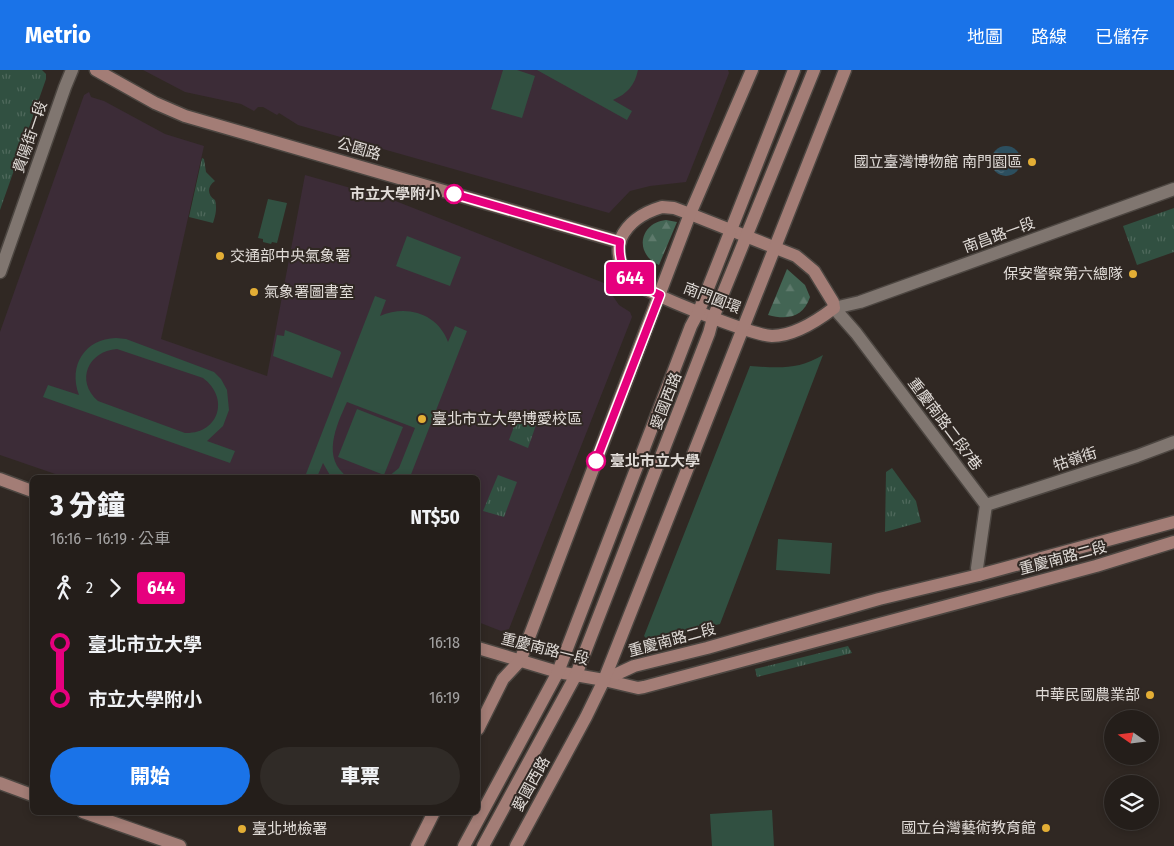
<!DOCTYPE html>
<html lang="zh-TW">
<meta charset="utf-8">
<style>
body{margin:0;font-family:"Fira Sans Condensed","Noto Sans TC",sans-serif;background:#302b27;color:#f1f3f6;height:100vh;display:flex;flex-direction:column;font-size:19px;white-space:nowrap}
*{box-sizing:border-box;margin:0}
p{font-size:16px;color:#a3a2a2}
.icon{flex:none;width:28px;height:28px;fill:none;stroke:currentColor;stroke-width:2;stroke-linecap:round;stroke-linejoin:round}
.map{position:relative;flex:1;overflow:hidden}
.panel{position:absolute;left:30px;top:405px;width:450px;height:340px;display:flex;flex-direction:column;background:#241e1a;border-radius:8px;box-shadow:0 2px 8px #0003,0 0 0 1px #413c39}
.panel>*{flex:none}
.badge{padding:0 10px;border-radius:4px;font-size:18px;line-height:32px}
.needle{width:32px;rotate:284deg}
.fabs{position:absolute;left:1104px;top:640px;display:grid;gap:10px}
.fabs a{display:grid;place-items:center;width:55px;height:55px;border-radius:50%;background:#241e1a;box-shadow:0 2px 8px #0003,0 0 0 1px #413c39;font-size:25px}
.map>.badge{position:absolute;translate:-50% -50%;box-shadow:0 0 0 2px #fff}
.legs{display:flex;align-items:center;gap:8px;height:55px;padding:0 20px;font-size:16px}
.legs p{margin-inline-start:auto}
.headline{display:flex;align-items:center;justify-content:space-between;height:85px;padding:0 20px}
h1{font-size:28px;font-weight:800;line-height:38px}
.cta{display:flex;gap:10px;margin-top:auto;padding:10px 20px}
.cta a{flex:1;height:58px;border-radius:30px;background:#1a73e8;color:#fff;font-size:20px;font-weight:800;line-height:58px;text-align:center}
.cta a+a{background:#302b27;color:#f1f3f6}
ul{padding:0 20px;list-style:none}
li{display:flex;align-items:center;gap:18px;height:55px;font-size:19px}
li i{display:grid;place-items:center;width:8px;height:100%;margin:0 6px;background:currentColor}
li i::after{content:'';width:12px;height:12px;margin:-6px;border:4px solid;border-radius:50%;background:#241e1a}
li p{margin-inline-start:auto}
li:first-child i{background:linear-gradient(#0000 50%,currentColor 0)}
li:last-child i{background:linear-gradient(currentColor 50%,#0000 0)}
header{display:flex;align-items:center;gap:30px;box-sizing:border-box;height:70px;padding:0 25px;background:#1a73e8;color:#fff}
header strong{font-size:24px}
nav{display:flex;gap:28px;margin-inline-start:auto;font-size:18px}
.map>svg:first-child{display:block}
</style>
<header>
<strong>Metrio</strong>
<nav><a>地圖</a><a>路線</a><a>已儲存</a></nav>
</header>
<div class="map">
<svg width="1174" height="776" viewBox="0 0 1174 776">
<defs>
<pattern id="grass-tufts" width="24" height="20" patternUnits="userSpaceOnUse" patternTransform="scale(1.25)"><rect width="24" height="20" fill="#315041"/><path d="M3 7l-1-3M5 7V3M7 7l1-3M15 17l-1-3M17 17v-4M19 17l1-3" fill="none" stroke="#4f695c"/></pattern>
<pattern id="forest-firs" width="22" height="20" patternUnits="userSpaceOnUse" patternTransform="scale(1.25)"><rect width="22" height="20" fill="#436554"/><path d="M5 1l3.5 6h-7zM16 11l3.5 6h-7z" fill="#5e7a6c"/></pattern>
<pattern id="water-ripples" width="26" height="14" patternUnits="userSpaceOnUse" patternTransform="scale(1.25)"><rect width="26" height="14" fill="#2c4f5f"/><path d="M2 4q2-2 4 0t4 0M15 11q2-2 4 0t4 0" fill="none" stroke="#4a6875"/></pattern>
</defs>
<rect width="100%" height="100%" fill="#302823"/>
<g fill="#3c2c37">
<polygon points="143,0 728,0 729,3 686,112 650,116 630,121 609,143 298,55 279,43 277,45 263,37 258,37 254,41 241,34 185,22"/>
<polygon points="89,22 91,27 104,31 165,64 204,76 161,269 267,306 305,105 393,130 604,213 619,235 630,242 632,247 509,559 501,561 478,552 478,408 64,407 0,385 0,262 84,25"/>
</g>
<g fill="url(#grass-tufts)">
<polygon points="0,0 42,0 46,4 46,9 0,140"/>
<path d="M202 88 204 89 206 102 215 111C207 116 207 125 215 130 217 138 216 144 213 153L189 147Z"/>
<polygon points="1174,138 1174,182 1137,195 1123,156"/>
<polygon points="518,346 537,352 528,378 509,370"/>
<polygon points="892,398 916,431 921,452 885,462 886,402"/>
<polygon points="498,405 517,412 504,447 483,441"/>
<polygon points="848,576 852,583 757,607 755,599"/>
</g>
<g fill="url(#forest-firs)">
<path d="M666 150 677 152 659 195C634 184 639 153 666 150Z"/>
<path d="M787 199 805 215 810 227C803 248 787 250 768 245Z"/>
</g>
<g fill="#315041" fill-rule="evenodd">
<polygon points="503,0 517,0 535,6 522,48 491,39"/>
<path d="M537 0H638C635 15 627 24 613 30L632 41 627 50Z"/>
<polygon points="268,129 287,133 277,173 272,172 271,174 263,172 263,169 258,168"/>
<polygon points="407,166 461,187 450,216 396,196"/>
<path d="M375 226 386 230 380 246C407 234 438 244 448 272L455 256 467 261 410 407H388L399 398 415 358 347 332C336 356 321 389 348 407H331L323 393 317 407H316L306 404Z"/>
<polygon points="285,260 340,281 341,283 332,308 273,286 277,265 284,266"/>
<path d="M116 268 126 269 214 302 221 309 227 320 229 340 223 356 207 371 235 381 230 393 43 327 48 315 79 325C68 295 85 269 116 268ZM117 279 203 308C230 328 219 364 185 363L98 331C75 311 88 281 117 279Z"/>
<path d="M823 285 720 554 650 572 644 566 750 296C778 298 798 300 823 285Z"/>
<polygon points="357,339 403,357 384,405 338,387"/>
<polygon points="778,469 832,473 830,504 776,500"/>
<polygon points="772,740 774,776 712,776 710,744"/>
</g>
<circle fill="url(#water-ripples)" cx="1006" cy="91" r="15"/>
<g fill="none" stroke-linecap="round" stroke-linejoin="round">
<g stroke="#4c4641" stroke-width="15">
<g id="street">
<polyline points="0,202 65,17 72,0"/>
<polyline points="986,435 1137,386 1174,372"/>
<polyline points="979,505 977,498 986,435 856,263 834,238 860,232 1174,119"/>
</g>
</g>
<g stroke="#4c4641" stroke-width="15">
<g id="secondary">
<polyline points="96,0 155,33 185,46 620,172"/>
<path d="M662 137 674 138 690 144 796 186 814 201 833 232 834 238C817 251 794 266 772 266 752 265 647 224 631 210 621 200 615 181 621 168 629 151 645 142 662 137Z"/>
<polyline points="0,409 32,421"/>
<polyline points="478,578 558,602 604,610 638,618 644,617 1096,496 1174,472"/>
<polyline points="604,610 634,596 707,578 879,529 979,505 1174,452"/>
<polyline points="478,659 503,609 520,591 690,144 752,0"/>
<polyline points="0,713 32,725"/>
<polyline points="83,742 180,776"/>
<polyline points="417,776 434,742"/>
<polyline points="464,776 558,602 691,256 699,241 794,0"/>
<polyline points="483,776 576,605 709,263 713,248 814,0"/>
<polyline points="516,776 586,647 604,610 845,0"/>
</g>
</g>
<use href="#street" stroke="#807670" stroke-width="12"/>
<use href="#secondary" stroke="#a37d76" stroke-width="12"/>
</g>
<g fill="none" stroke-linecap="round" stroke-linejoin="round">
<g stroke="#fff" stroke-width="11">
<path id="line-1" d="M454 124 620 172C617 203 634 214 660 225L596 391"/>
</g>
<use href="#line-1" stroke="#e6007e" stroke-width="8"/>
</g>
<g fill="#e3ae35" stroke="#302823" stroke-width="2">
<circle cx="1032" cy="92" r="5"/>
<circle cx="220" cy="186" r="5"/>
<circle cx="1133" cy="204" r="5"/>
<circle cx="254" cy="222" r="5"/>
<circle cx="422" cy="349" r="5"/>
<circle cx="1150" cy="625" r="5"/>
<circle cx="1046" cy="758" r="5"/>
<circle cx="242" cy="759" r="5"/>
</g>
<g fill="#fff" stroke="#e6007e" stroke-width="2.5">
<circle cx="454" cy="124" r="9"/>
<circle cx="596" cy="391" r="9"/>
</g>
<g text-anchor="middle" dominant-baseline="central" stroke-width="4" stroke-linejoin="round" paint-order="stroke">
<g font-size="15" fill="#e1dcd8" stroke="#302823">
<text transform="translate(30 67) rotate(-71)">貴陽街一段</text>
<text transform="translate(359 79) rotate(16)">公園路</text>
<text transform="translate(999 165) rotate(-20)">南昌路一段</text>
<text transform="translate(712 228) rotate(21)">南門圓環</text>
<text transform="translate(666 331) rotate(-69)">愛國西路</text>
<text transform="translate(945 354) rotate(53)">重慶南路二段7巷</text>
<text transform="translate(1075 389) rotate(-18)">牯嶺街</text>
<text transform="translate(1063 488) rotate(-15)">重慶南路二段</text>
<text transform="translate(672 570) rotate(-15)">重慶南路二段</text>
<text transform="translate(545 579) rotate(14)">重慶南路一段</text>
<text transform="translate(531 714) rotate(-61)">愛國西路</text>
</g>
<g font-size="15" fill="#e1dcd8" stroke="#302823" text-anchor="end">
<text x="1022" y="92">國立臺灣博物館 南門園區</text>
<text x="230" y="186" text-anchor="start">交通部中央氣象署</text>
<text x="1123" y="204">保安警察第六總隊</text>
<text x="264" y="222" text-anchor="start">氣象署圖書室</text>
<text x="432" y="349" text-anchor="start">臺北市立大學博愛校區</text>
<text x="1140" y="625">中華民國農業部</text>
<text x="1036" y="758">國立台灣藝術教育館</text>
<text x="252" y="759" text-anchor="start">臺北地檢署</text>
</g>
<g font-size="15" font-weight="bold" fill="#e1dcd8" stroke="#302823" text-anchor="end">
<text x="440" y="124">市立大學附小</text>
<text x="610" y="391" text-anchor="start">臺北市立大學</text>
</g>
</g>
</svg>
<div class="fabs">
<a><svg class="needle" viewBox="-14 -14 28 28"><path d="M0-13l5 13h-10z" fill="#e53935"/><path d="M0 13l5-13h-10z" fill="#a3a2a2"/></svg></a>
<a><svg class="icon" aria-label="layers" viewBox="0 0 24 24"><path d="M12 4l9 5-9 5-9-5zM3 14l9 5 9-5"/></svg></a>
</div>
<b class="badge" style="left:630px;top:208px;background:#e6007e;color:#fff">644</b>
<section class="panel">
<div class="headline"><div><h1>3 分鐘</h1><p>16:16 – 16:19 · 公車</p></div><b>NT$50</b></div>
<div class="legs"><svg class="icon" aria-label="walk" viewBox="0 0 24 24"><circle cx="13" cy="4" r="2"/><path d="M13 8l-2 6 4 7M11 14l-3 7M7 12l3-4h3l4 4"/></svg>2<svg class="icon" aria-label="forward" viewBox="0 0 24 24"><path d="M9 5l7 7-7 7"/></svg><b class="badge" style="background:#e6007e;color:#fff">644</b></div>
<ul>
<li><i style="color:#e6007e"></i><b>臺北市立大學</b><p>16:18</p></li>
<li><i style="color:#e6007e"></i><b>市立大學附小</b><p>16:19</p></li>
</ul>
<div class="cta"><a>開始</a><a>車票</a></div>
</section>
</div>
